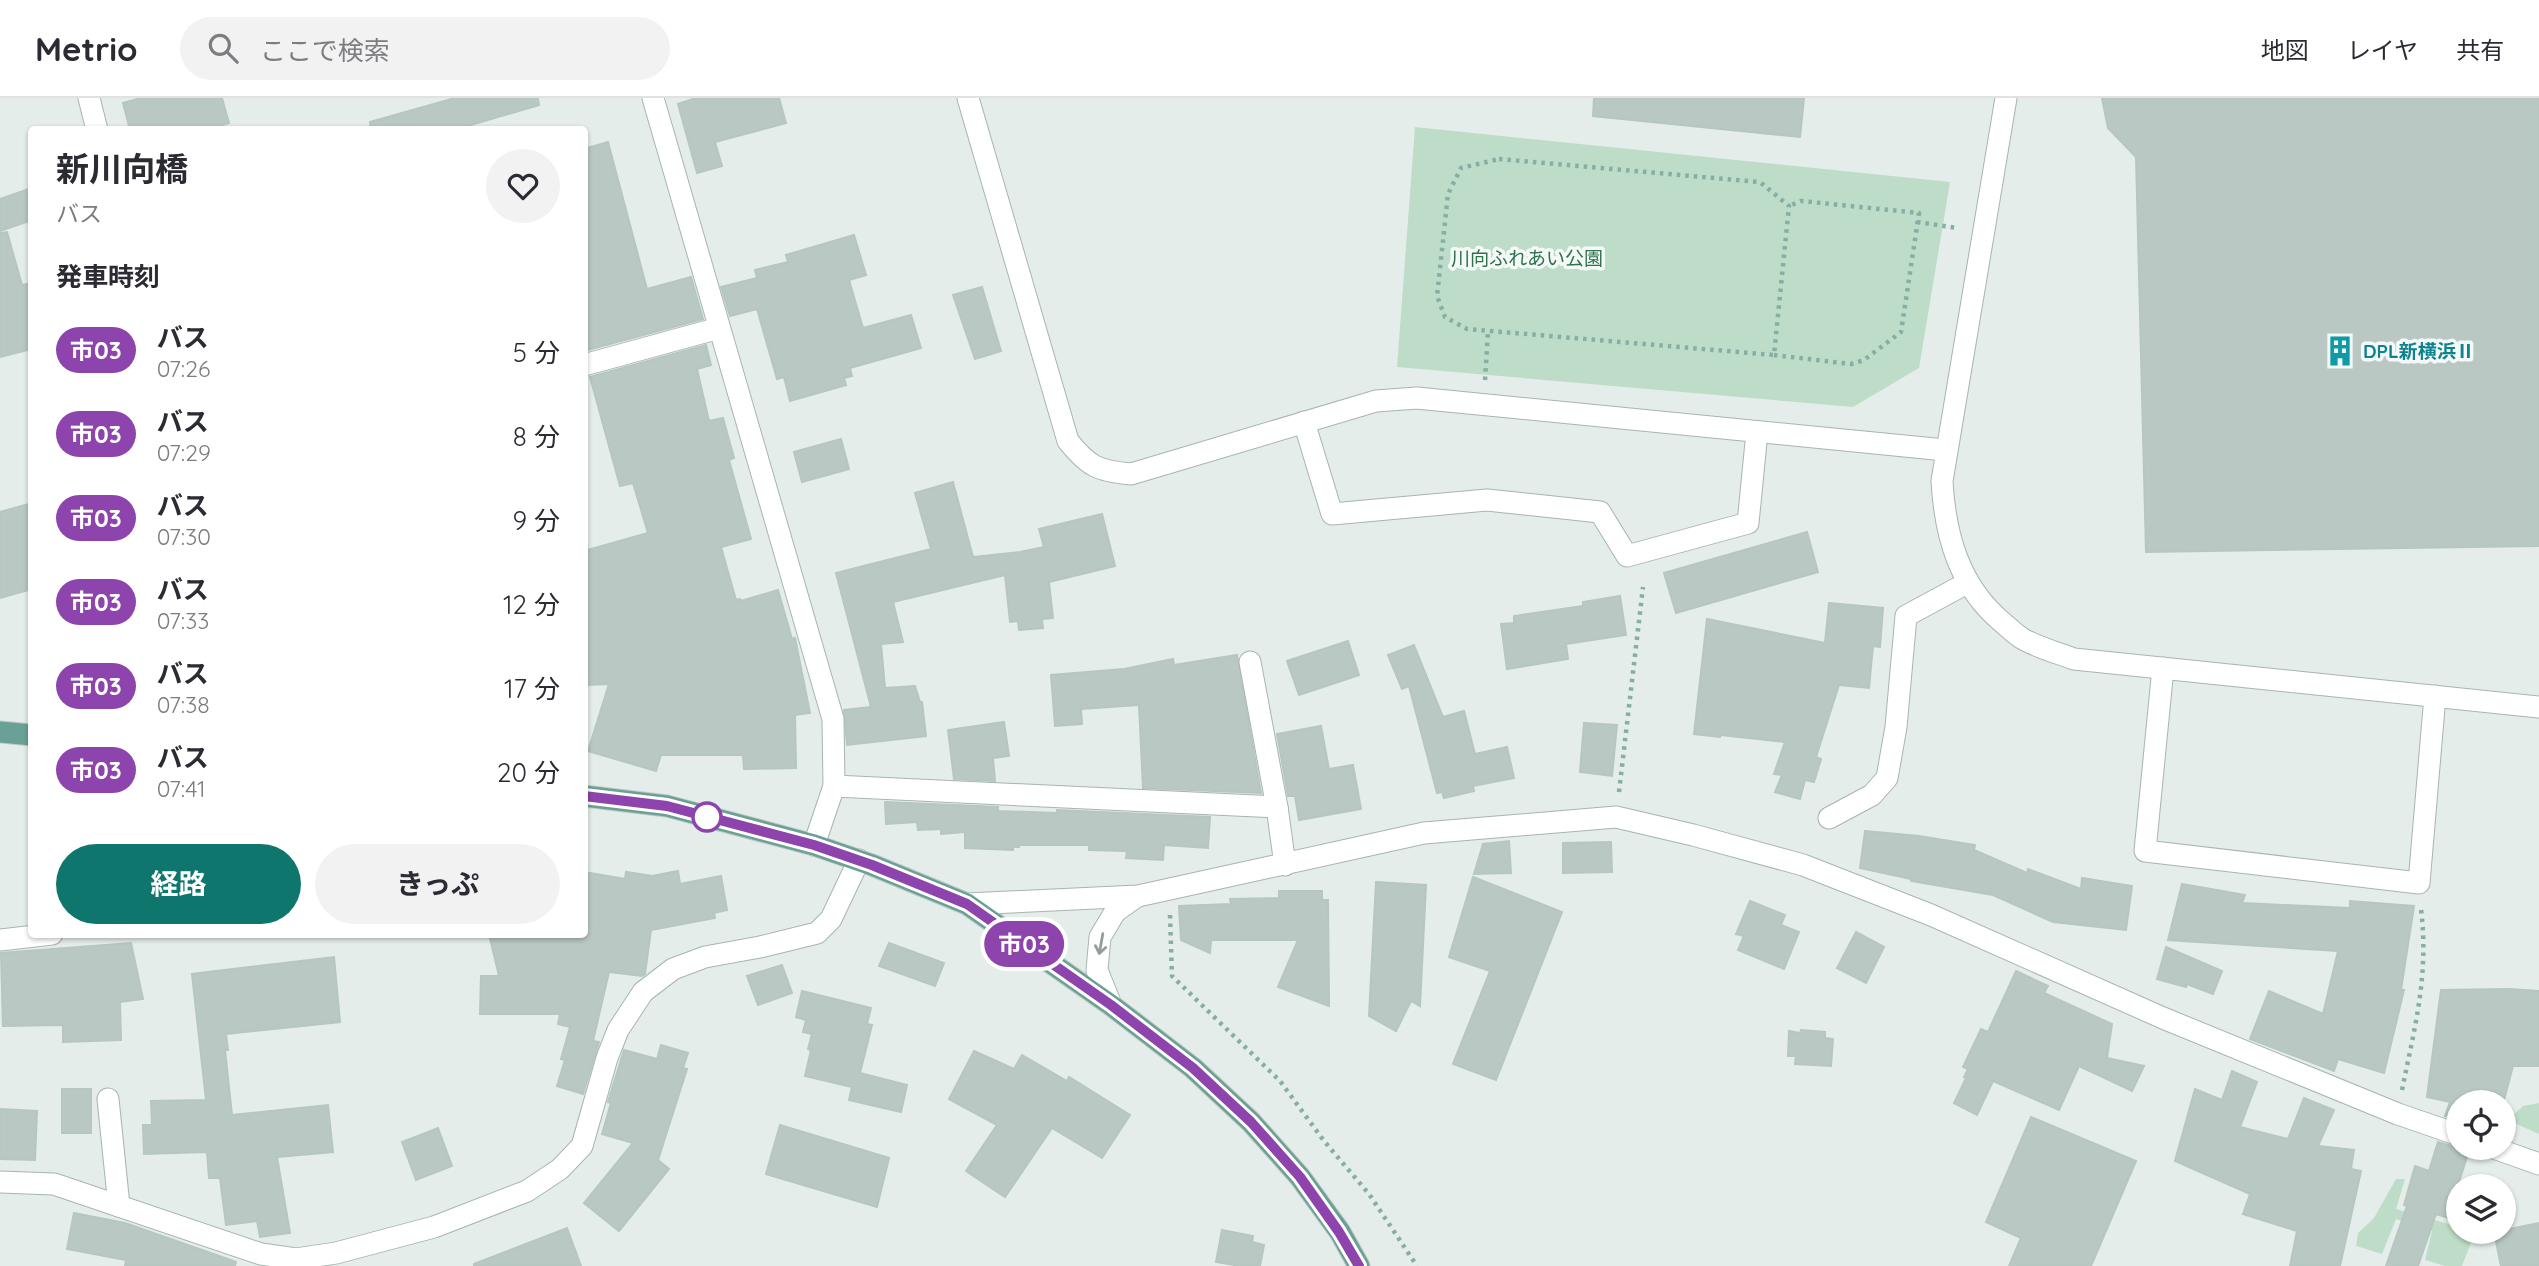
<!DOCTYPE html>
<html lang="ja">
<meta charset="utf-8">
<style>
body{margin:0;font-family:Quicksand,"Noto Sans JP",sans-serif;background:#f2f2f3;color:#2b2b33;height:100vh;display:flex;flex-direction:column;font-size:26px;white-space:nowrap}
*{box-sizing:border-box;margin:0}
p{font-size:23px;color:#7c7c81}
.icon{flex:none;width:38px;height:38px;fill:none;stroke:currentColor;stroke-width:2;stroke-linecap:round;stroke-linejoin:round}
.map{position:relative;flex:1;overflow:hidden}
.panel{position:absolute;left:28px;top:28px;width:560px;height:812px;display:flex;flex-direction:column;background:#fff;border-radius:7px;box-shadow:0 2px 5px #0004}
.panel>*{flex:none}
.badge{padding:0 14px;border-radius:23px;font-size:24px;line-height:46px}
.buttons{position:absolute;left:2446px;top:992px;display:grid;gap:14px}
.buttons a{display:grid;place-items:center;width:70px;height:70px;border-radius:50%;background:#fff;box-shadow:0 2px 5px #0004;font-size:35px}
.map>.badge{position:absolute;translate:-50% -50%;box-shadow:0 0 0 4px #fff}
h2{padding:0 28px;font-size:26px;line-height:63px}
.round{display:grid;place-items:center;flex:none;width:74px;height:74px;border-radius:37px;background:#f2f2f3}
.overview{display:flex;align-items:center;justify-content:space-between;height:119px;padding:0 28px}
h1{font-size:33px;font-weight:700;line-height:52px}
.cta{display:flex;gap:14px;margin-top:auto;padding:14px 28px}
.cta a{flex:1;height:80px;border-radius:42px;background:#0f766e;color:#fff;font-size:28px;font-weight:700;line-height:80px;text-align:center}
.cta a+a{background:#f2f2f3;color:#2b2b33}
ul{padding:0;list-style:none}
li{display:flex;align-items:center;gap:21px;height:84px;padding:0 28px}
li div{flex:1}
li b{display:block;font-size:26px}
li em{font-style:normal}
li .badge{min-width:77px;font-weight:700;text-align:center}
header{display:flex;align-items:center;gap:42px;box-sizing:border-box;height:98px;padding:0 35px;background:#fff;border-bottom:2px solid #e1e1e2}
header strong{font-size:33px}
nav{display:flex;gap:38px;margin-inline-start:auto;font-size:24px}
.search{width:490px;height:63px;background:#f2f2f3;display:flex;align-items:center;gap:18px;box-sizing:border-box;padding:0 24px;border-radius:38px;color:#7c7c81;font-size:26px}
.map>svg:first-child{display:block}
</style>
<header>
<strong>Metrio</strong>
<div class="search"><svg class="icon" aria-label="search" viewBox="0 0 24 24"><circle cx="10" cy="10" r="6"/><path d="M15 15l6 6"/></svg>ここで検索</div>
<nav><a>地図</a><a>レイヤ</a><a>共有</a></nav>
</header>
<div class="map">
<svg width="2539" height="1168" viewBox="0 0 2539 1168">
<rect width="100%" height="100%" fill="#e4ede9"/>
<g fill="#beddc8">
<polygon points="1415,29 1950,84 1919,270 1853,309 1397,269"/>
<polygon points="2539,1005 2539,1036 2508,1022 2523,1008"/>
<polygon points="2396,1081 2405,1081 2396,1111 2459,1129 2459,1134 2475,1134 2462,1168 2445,1168 2425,1162 2432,1133 2396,1121 2382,1156 2356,1148 2358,1135 2374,1120"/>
</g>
<g fill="#b9c8c2" stroke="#b6c6c1" stroke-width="2">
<polygon points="141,0 222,0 229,25 205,32 130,32 123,5"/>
<polygon points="455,0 538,0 539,7 454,32 371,32 370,24"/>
<polygon points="696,0 779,0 786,25 715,44 722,68 697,75 678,6"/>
<polygon points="1594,0 1804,0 1800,39 1593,18"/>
<polygon points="2102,0 2539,0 2539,448 2146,454 2136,59 2108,30"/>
<polygon points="608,44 647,191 691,179 703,221 584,253 584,51"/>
<polygon points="32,90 32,122 0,133 0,101"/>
<polygon points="7,134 22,187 32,185 32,251 0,259 0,135"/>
<polygon points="854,137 866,177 849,182 863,230 911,217 921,250 850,270 852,278 844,280 846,287 790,303 784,279 777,281 757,211 730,218 721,189 757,180 755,172 788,164 786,157"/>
<polygon points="982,189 1001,253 975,261 953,197"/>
<polygon points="706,247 711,267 697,271 709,323 723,320 734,360 729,362 751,441 721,449 736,502 740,501 741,503 778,492 792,541 795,540 810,615 795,617 796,670 744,671 743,657 661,657 656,673 588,653 609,586 587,587 584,547 584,453 648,435 633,385 620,388 590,279"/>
<polygon points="841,341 849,371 802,384 794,354"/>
<polygon points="953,384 973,459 1020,454 1044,449 1039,431 1102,416 1115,468 1049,484 1053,520 1042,521 1043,530 1019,532 1018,523 1010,524 1005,477 893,504 903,544 881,546 885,590 915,588 920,604 922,604 926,638 847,647 844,612 871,609 836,475 931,451 915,395"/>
<polygon points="32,405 32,491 0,500 0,414"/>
<polygon points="1807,434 1818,474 1676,515 1664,475"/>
<polygon points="1620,498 1626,537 1566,546 1568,561 1507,571 1501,526 1514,525 1514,518 1583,508 1583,504"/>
<polygon points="1829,505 1883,510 1880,549 1873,548 1869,590 1839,587 1816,659 1821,661 1814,684 1805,682 1800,701 1775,694 1782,677 1774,676 1785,644 1721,637 1720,639 1694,636 1707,521 1825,545"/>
<polygon points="1348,543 1359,577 1299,597 1287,563"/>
<polygon points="1414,547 1443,619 1464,613 1475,656 1507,649 1514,680 1473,688 1474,693 1444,700 1442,694 1437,695 1409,588 1402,591 1388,557"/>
<polygon points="1237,557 1261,695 1143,690 1139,607 1081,611 1082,626 1055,628 1051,577 1124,571 1173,561 1174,567"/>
<polygon points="1004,624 1009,658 993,660 995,683 954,681 948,632"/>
<polygon points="1584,625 1617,627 1612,678 1580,674"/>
<polygon points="1321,628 1329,671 1353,667 1361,711 1299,722 1295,698 1288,698 1277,636"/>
<polygon points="885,704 998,709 998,713 1057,715 1057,712 1210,719 1208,750 1164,747 1163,762 1126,760 1127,753 1089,752 1089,747 1019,747 1019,749 1013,749 1013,752 965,750 965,734 941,736 941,731 918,732 917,724 886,726"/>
<polygon points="1865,733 1919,738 1975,747 1974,752 2027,775 2028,771 2081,791 2082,780 2132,788 2126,832 2053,824 1993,797 1911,783 1911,781 1860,770"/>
<polygon points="1509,743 1511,775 1474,776 1483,746"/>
<polygon points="1611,744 1612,774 1563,775 1563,745"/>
<polygon points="678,773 680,786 721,778 727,812 714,815 715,820 651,832 645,876 642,878 609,874 593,943 599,944 583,996 557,988 565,962 561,961 570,929 558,926 560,916 480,916 481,878 499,878 489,836 584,836 584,774 625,781 626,774 652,778"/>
<polygon points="1473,779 1562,814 1496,982 1453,966 1490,873 1449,859"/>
<polygon points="1376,784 1426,787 1420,908 1411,903 1396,933 1369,918"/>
<polygon points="2182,786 2245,797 2242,805 2350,810 2350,803 2414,808 2401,892 2404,892 2384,975 2338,961 2334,973 2250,941 2269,893 2323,916 2338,853 2168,842"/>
<polygon points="1279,793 1322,793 1322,802 1328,802 1329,908 1278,889 1298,842 1211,842 1210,855 1181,842 1179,808 1231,806 1230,801 1279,800"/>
<polygon points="1750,803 1785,817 1781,827 1799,834 1784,871 1738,852 1744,838 1736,836"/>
<polygon points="1856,834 1884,849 1866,885 1837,870"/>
<polygon points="131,845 143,901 120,904 121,942 63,944 63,927 3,928 1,855"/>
<polygon points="889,845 944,865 935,888 879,868"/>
<polygon points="2166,849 2222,873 2213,896 2187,886 2186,889 2157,881"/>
<polygon points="334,859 340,924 226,936 228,952 225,952 232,1017 328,1007 333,1054 277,1059 290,1135 260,1139 257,1123 226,1127 220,1080 209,1080 207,1054 144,1056 143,1027 152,1027 151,1003 206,1002 192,876"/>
<polygon points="782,867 792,895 758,907 747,878"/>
<polygon points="2016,873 2048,888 2044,895 2112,926 2107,960 2144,968 2132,993 2079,968 2059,1012 1993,983 1977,1017 1954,1005 1966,980 1964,979 1968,971 1963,969 1981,931 1988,934"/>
<polygon points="2509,891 2539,893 2539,968 2513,968 2504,1002 2487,999 2486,1004 2459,1004 2459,1023 2445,1018 2450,1004 2427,999 2441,892"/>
<polygon points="802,893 871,910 867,926 872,927 860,975 907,987 901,1014 849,1002 852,989 805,978 811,952 808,951 812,936 803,934 806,922 796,919"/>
<polygon points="1801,932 1825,934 1825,940 1833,941 1831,968 1795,966 1796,958 1788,958 1789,933 1800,935"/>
<polygon points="661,947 688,955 683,970 687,971 658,1062 669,1071 619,1133 584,1105 633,1045 602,1036 611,1005 608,1004 624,952 657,961"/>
<polygon points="974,953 1014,971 1022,957 1067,983 1069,979 1130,1017 1102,1060 1052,1030 1005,1099 966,1073 997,1027 949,1001"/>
<polygon points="2232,973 2257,984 2240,1029 2288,1041 2304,1000 2334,1012 2318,1048 2354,1052 2351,1071 2361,1073 2340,1168 2290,1168 2297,1133 2243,1116 2250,1096 2175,1063 2195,991 2222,1002"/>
<rect x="62" y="991" width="29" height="44"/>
<polygon points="0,1011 37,1013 35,1062 0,1061"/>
<polygon points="2031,1019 2136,1063 2091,1168 2009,1168 2021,1140 1986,1124"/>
<polygon points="780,1027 889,1060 877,1109 766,1076"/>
<polygon points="438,1030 452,1068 416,1082 402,1044"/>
<polygon points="2438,1044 2459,1050 2459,1056 2467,1059 2459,1084 2468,1086 2467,1088 2459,1088 2459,1112 2455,1122 2436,1116 2418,1168 2386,1168 2407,1108 2404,1107 2415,1068 2429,1073"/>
<polygon points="74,1115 125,1125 236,1164 235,1168 125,1168 126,1162 67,1151"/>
<polygon points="2539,1125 2539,1168 2501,1168 2494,1134 2504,1134 2504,1132"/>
<polygon points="567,1130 581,1168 474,1168 474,1166"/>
<polygon points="1222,1132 1253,1138 1252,1144 1264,1147 1260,1168 1240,1168 1216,1164"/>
</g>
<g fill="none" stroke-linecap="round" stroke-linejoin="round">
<g stroke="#a7b5b0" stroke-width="23">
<g id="minor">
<polyline points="89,0 97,32"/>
<polyline points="653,0 833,621 834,688 814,747"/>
<path d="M968 0 1068 343C1089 369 1098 373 1131 376L1376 303 1417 300 1945 352"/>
<path d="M2006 0 1942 383C1945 437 1959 488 2002 524 2009 530 2016 537 2023 541 2039 550 2058 555 2074 561L2539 609"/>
<polyline points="584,267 719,230"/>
<polyline points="1304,324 1332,416 1487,402 1600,414 1627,458 1748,425 1757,334"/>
<polyline points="1250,564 1277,709 1285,767"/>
<polyline points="2163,570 2145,753 2419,785 2435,598"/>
<polyline points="834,688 1277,709"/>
<polyline points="1829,720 1872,697 1887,680 1896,629 1906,518 1967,485"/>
<polyline points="967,806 1138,798 1424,735 1616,719 1693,737 1803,767 1931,817 2163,920 2398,1016 2459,1037"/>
<polyline points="0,842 52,836"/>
<polyline points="1111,907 1097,872 1100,839 1115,814 1136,799"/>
<polyline points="108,1001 119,1108"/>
<polyline points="2494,1050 2539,1066"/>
<polyline points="0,1084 54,1086 261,1156 296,1161 336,1155 434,1129 527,1093 560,1071 582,1048 607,960 618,932 643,894 673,871 705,859 760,849 817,835 831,821 859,762"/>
</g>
</g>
<g stroke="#c2c9c7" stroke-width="23">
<g id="major">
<polyline points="0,634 32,637"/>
<polyline points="584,698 667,708 814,747 872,767 967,806 1111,907 1193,970 1251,1024 1300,1079 1340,1134 1359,1168"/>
</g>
</g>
<g stroke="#85afa5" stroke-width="4.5" stroke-dasharray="3.5 5" stroke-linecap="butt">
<polygon points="1499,61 1760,84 1789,108 1774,257 1467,231 1445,219 1437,198 1448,96 1461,70"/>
<polyline points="1917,124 1958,130"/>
<polyline points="1774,257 1851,266 1864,262 1901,234 1919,115 1801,103 1789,108"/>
<polyline points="1485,282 1488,233"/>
<polyline points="1619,694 1643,489"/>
<polyline points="1170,817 1172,878 1280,983 1324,1043 1369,1096 1417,1168"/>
<path d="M2402 992C2415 928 2429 877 2421 811"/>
</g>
<use href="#minor" stroke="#fff" stroke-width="21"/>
<use href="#major" stroke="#6aa196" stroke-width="21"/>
</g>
<defs><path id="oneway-shaft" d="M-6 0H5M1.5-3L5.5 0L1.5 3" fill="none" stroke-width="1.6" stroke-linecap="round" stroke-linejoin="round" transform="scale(1.75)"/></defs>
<use stroke="#929e9c" href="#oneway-shaft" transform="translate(1101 846) rotate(100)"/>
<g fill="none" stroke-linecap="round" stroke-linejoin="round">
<g stroke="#fff" stroke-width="16">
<polyline id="line" points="584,698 667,708 814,747 872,767 967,806 1111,907 1193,970 1251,1024 1300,1079 1339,1134 1359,1168"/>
</g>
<use href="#line" stroke="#8e44ad" stroke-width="10"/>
</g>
<defs>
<g id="building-bare" transform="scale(2.415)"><path d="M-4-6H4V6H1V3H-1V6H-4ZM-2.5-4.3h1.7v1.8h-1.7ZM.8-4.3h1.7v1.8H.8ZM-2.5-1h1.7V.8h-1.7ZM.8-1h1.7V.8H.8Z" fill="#0f9aa8" stroke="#f4f9f7" stroke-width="2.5" paint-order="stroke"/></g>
</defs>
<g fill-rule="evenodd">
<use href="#building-bare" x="2340" y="253"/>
</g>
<circle fill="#fff" stroke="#8e44ad" stroke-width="3.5" cx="707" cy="719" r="14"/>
<g text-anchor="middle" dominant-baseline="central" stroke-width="7" stroke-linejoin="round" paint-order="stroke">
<g font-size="19" fill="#2f734e" stroke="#f4f9f7">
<text x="1527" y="160">川向ふれあい公園</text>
</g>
<g font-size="19" font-weight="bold" fill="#0d838f" stroke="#f4f9f7" text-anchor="start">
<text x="2363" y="253">DPL新横浜Ⅱ</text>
</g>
</g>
</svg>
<div class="buttons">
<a><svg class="icon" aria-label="locate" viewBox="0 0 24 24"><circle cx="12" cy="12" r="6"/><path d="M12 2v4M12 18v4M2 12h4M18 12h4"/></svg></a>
<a><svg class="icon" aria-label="layers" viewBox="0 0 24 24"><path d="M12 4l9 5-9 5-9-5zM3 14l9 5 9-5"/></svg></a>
</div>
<b class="badge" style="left:1024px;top:846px;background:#8e44ad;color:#fff">市03</b>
<section class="panel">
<div class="overview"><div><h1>新川向橋</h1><p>バス</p></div><a class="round"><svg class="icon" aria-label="heart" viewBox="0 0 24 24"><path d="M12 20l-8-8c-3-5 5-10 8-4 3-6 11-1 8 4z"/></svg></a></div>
<h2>発車時刻</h2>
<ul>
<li><span class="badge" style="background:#8e44ad;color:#fff">市03</span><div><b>バス</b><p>07:26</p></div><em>5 分</em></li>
<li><span class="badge" style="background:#8e44ad;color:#fff">市03</span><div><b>バス</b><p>07:29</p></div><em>8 分</em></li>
<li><span class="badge" style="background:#8e44ad;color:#fff">市03</span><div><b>バス</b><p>07:30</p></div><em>9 分</em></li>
<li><span class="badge" style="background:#8e44ad;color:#fff">市03</span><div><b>バス</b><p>07:33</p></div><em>12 分</em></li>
<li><span class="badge" style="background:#8e44ad;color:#fff">市03</span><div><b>バス</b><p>07:38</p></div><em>17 分</em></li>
<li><span class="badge" style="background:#8e44ad;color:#fff">市03</span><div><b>バス</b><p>07:41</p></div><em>20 分</em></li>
</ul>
<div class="cta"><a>経路</a><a>きっぷ</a></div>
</section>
</div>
